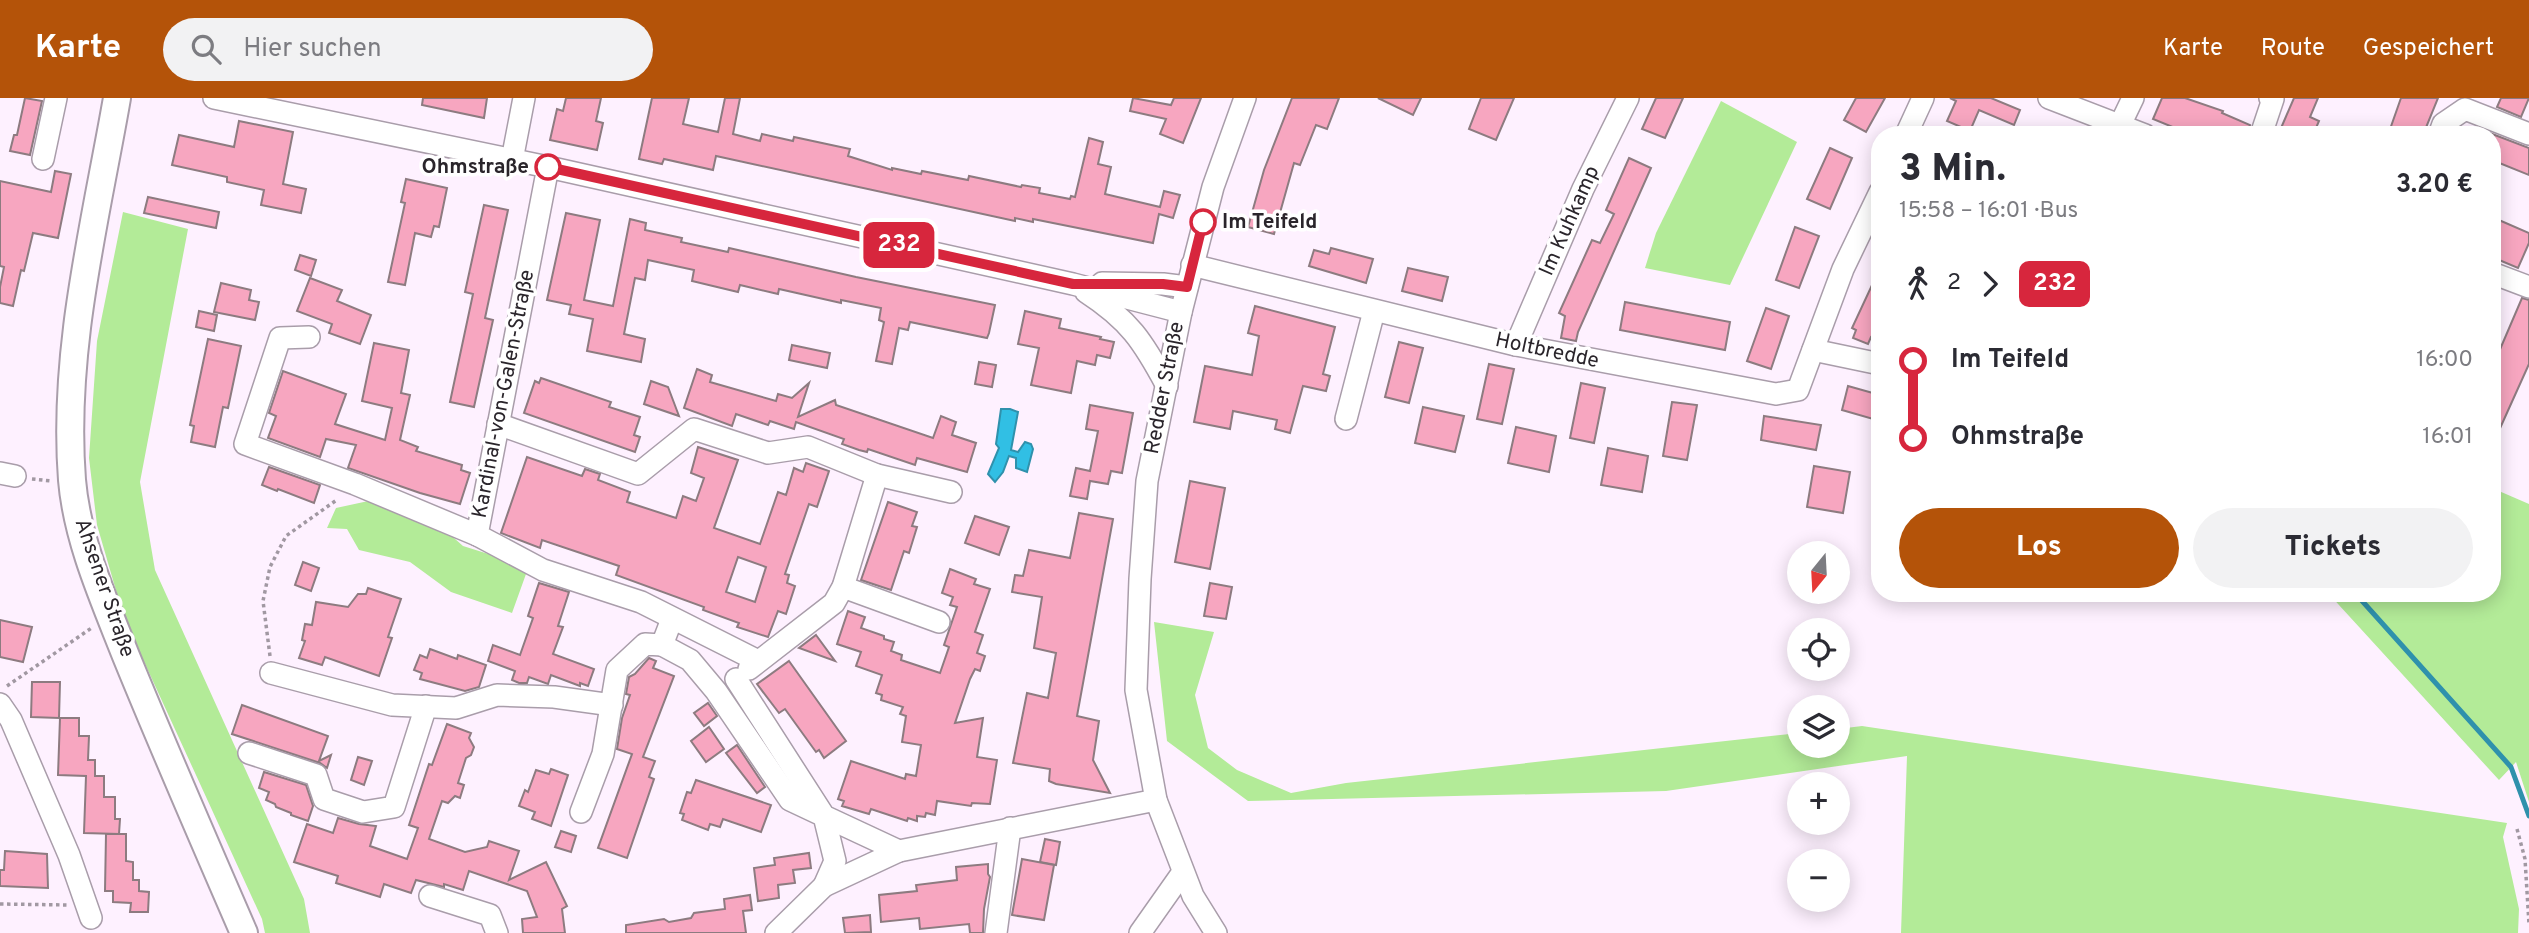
<!DOCTYPE html>
<html lang="de">
<meta charset="utf-8">
<style>
body{margin:0;font-family:Overpass,sans-serif;background:#f2f2f3;color:#2b2b33;height:100vh;display:flex;flex-direction:column;font-size:26px;white-space:nowrap}
*{box-sizing:border-box;margin:0}
p{font-size:23px;color:#7c7c81}
.icon{flex:none;width:38px;height:38px;fill:none;stroke:currentColor;stroke-width:2;stroke-linecap:round;stroke-linejoin:round}
.map{position:relative;flex:1;overflow:hidden}
.side{position:absolute;left:1871px;top:28px;width:630px;height:476px;display:flex;flex-direction:column;background:#fff;border-radius:28px;box-shadow:0 4px 18px #0003}
.side>*{flex:none}
.badge{padding:0 14px;border-radius:10px;font-size:24px;line-height:46px}
.needle{width:46px;rotate:198deg}
.tools{position:absolute;left:1787px;top:443px;display:grid;gap:14px}
.tools a{display:grid;place-items:center;width:63px;height:63px;border-radius:50%;background:#fff;box-shadow:0 4px 18px #0003;font-size:35px}
.map>.badge{position:absolute;translate:-50% -50%;box-shadow:0 0 0 4px #fff}
.legs{display:flex;align-items:center;gap:10px;height:77px;padding:0 28px;font-size:23px}
.legs p{margin-inline-start:auto}
.overview{display:flex;align-items:center;justify-content:space-between;height:119px;padding:0 28px}
h1{font-size:38px;font-weight:800;line-height:52px}
.action{display:flex;gap:14px;margin-top:auto;padding:14px 28px}
.action a{flex:1;height:80px;border-radius:42px;background:#b45309;color:#fff;font-size:28px;font-weight:800;line-height:80px;text-align:center}
.action a+a{background:#f2f2f3;color:#2b2b33}
ul{padding:0 28px;list-style:none}
li{display:flex;align-items:center;gap:24px;height:77px;font-size:26px}
li i{display:grid;place-items:center;width:10px;height:100%;margin:0 9px;background:currentColor}
li i::after{content:'';width:18px;height:18px;margin:-9px;border:5px solid;border-radius:50%;background:#fff}
li p{margin-inline-start:auto}
li:first-child i{background:linear-gradient(#0000 50%,currentColor 0)}
li:last-child i{background:linear-gradient(currentColor 50%,#0000 0)}
header{display:flex;align-items:center;gap:42px;box-sizing:border-box;height:98px;padding:0 35px;background:#b45309;color:#fff}
header strong{font-size:33px}
nav{display:flex;gap:38px;margin-inline-start:auto;font-size:24px}
.search{width:490px;height:63px;background:#f2f2f3;display:flex;align-items:center;gap:18px;box-sizing:border-box;padding:0 24px;border-radius:38px;color:#7c7c81;font-size:26px}
.map>svg:first-child{display:block}
</style>
<header>
<strong>Karte</strong>
<div class="search"><svg class="icon" aria-label="search" viewBox="0 0 24 24"><circle cx="10" cy="10" r="6"/><path d="M15 15l6 6"/></svg>Hier suchen</div>
<nav><a>Karte</a><a>Route</a><a>Gespeichert</a></nav>
</header>
<div class="map">
<svg width="2529" height="835" viewBox="0 0 2529 835">
<rect width="100%" height="100%" fill="#fef1ff"/>
<g fill="#b3eb98">
<polygon points="1721,3 1797,44 1730,187 1645,170 1656,135"/>
<polygon points="123,114 188,131 140,384 155,472 304,801 310,835 265,835 262,821 124,520 97,427 89,360 97,243"/>
<polygon points="2492,390 2529,406 2529,704 2516,664 2499,682 2328,495 2492,495"/>
<polygon points="373,402 437,425 463,448 514,464 526,476 512,515 451,494 410,464 359,452 347,431 327,430 336,410"/>
<polygon points="1154,524 1214,534 1195,597 1208,650 1237,672 1291,695 1346,685 1799,635 1799,648 1838,648 1838,631 1862,628 2507,725 2503,739 2519,811 2518,835 1901,835 1907,658 1666,693 1248,703 1167,643"/>
</g>
<polygon fill="#31bfe4" stroke="#2f91ac" stroke-width="2" points="1001,311 1010,311 1018,314 1011,352 1018,354 1025,344 1031,346 1033,351 1027,374 1016,370 1016,360 1009,358 1003,374 995,384 988,376 999,350 996,346"/>
<g fill="none" stroke-linecap="round" stroke-linejoin="round">
<polyline stroke="#2f91ac" stroke-width="5" points="2355,495 2511,669 2529,718"/>
</g>
<g fill="#f7a6c0" stroke="#8d7b80" stroke-width="2" fill-rule="evenodd">
<polygon points="25,0 42,3 30,57 10,53 14,37 17,37"/>
<polygon points="423,0 487,0 484,20 422,7"/>
<polygon points="566,0 601,0 596,23 603,25 597,52 550,42 557,11 563,13"/>
<polygon points="652,0 689,0 683,26 718,34 725,0 740,0 733,36 760,43 762,36 793,43 794,39 850,51 848,58 892,72 892,70 921,76 922,73 968,82 969,78 1021,89 1022,87 1040,90 1039,95 1070,101 1071,98 1075,99 1089,40 1103,44 1098,66 1111,69 1105,96 1160,109 1164,93 1180,97 1173,120 1159,116 1153,145 1033,121 1033,124 1015,120 1015,123 716,58 713,72 664,61 662,66 639,61"/>
<polygon points="1133,0 1171,7 1174,0 1201,0 1183,45 1160,36 1166,21 1130,13"/>
<polygon points="1292,0 1339,0 1327,31 1316,27 1300,67 1294,65 1274,136 1248,129 1264,72"/>
<polygon points="1378,0 1421,0 1413,17"/>
<polygon points="1481,0 1514,0 1496,42 1469,31"/>
<polygon points="1656,0 1683,0 1665,40 1642,31"/>
<polygon points="1856,0 1885,0 1866,34 1844,22"/>
<polygon points="1950,0 1991,0 2020,12 2014,27 1979,12 1970,33 1947,23 1956,3"/>
<polygon points="2162,0 2185,0 2223,13 2222,15 2250,27 2248,37 2192,37 2153,21"/>
<polygon points="2294,0 2318,0 2310,19 2319,23 2313,37 2278,37"/>
<polygon points="2401,0 2438,0 2423,37 2388,37"/>
<polygon points="2501,0 2529,0 2521,19 2497,9"/>
<polygon points="239,23 293,34 283,86 306,91 301,115 261,107 264,92 227,84 227,79 172,67 179,37 234,49"/>
<polygon points="2487,34 2529,50 2529,77 2492,62 2492,37 2485,37"/>
<polygon points="1830,50 1852,60 1830,111 1807,101"/>
<polygon points="1629,60 1651,70 1578,234 1576,243 1561,240 1565,218 1559,215 1592,142 1600,145 1614,116 1606,112"/>
<polygon points="55,73 71,76 58,140 33,135 24,173 21,172 13,208 0,205 0,189 4,169 0,168 0,83 51,94"/>
<polygon points="406,81 447,90 439,129 434,128 431,139 415,135 405,187 388,184 405,105 401,104"/>
<polygon points="148,99 219,114 216,130 144,115"/>
<polygon points="484,107 508,112 485,220 493,222 474,309 450,304 473,196 465,194"/>
<polygon points="566,115 600,122 584,202 613,208 630,121 646,125 645,132 682,140 681,144 728,154 729,150 856,179 995,207 989,235 987,240 910,224 908,232 899,230 892,266 876,263 884,224 879,222 881,210 841,202 841,205 779,191 778,196 740,187 738,194 692,183 694,172 648,162 645,182 635,180 624,236 645,241 641,264 587,253 593,221 569,216 571,207 547,202"/>
<polygon points="2492,119 2529,135 2529,145 2518,170 2492,159"/>
<polygon points="1795,129 1819,138 1799,190 1776,182"/>
<polygon points="1331,150 1373,161 1366,185 1309,168 1314,152 1329,156"/>
<polygon points="300,157 316,162 311,178 295,172"/>
<polygon points="1408,170 1448,179 1442,203 1402,193"/>
<polygon points="1880,170 1880,231 1875,240 1871,239 1868,246 1853,240 1856,232 1852,230"/>
<polygon points="310,180 342,192 337,203 371,217 360,246 329,235 332,226 297,213"/>
<polygon points="221,185 251,192 249,202 259,204 255,222 214,214"/>
<polygon points="2522,200 2529,202 2529,266 2492,348 2492,270"/>
<polygon points="1625,204 1730,224 1725,252 1620,232"/>
<polygon points="1255,208 1335,229 1323,276 1330,278 1326,293 1303,288 1290,335 1275,331 1277,322 1233,313 1230,331 1194,324 1205,268 1252,277 1259,238 1248,235"/>
<polygon points="1766,210 1789,218 1771,271 1747,263"/>
<polygon points="199,213 217,217 214,233 196,229"/>
<polygon points="1025,213 1061,221 1059,230 1101,239 1100,241 1114,244 1110,260 1097,257 1095,267 1077,263 1071,295 1031,287 1039,250 1018,246"/>
<polygon points="208,241 241,248 228,310 223,309 215,349 191,344 194,328 190,327"/>
<polygon points="1399,244 1423,250 1409,305 1385,299"/>
<polygon points="374,245 409,252 401,295 410,297 400,342 418,349 416,353 462,367 461,372 470,375 460,406 420,395 348,370 356,347 326,341 320,359 268,340 276,318 269,315 283,273 346,296 335,326 385,342 392,310 362,303"/>
<polygon points="792,247 830,255 827,270 789,262"/>
<polygon points="979,264 996,267 992,289 975,286"/>
<polygon points="1489,266 1514,271 1502,326 1477,321"/>
<polygon points="697,271 712,277 710,284 776,303 778,296 792,300 809,285 798,319 835,302 836,307 933,340 941,318 956,324 952,337 976,345 967,374 917,360 915,367 868,351 867,354 859,352 842,346 844,341 796,324 794,331 770,323 768,327 736,316 732,328 684,310"/>
<polygon points="541,280 611,304 609,309 640,319 634,337 640,339 635,354 524,315 535,283 539,285"/>
<polygon points="651,283 668,289 679,318 644,306"/>
<polygon points="1581,285 1605,290 1594,345 1570,340"/>
<polygon points="1848,288 1880,297 1880,323 1842,312"/>
<polygon points="1672,304 1697,307 1687,362 1663,358"/>
<polygon points="1090,307 1133,315 1122,375 1111,373 1108,386 1090,383 1087,401 1070,398 1076,370 1090,373 1098,333 1086,331"/>
<polygon points="1423,309 1464,318 1455,354 1415,345"/>
<polygon points="1764,318 1821,327 1816,352 1761,342"/>
<polygon points="1516,329 1556,338 1549,374 1508,365"/>
<path d="M698 349 738 362 714 430 760 446 778 394 786 397 794 370 803 374 806 365 829 373 817 409 809 406 785 476 789 477 787 485 795 488 786 516 778 513 768 539 737 529 739 525 703 512 704 509 616 477 619 468 542 442 540 450 501 435 527 359 582 378 585 371 600 376 598 382 630 394 627 404 676 420 683 398 696 403 704 380 691 375ZM738 459 766 469 755 504 726 494Z"/>
<polygon points="1608,350 1648,358 1642,394 1601,387"/>
<polygon points="1814,368 1850,374 1843,415 1807,409"/>
<polygon points="269,369 320,387 314,405 278,391 277,393 262,387"/>
<polygon points="1190,383 1225,390 1210,471 1175,464"/>
<polygon points="888,404 917,414 912,428 917,429 909,455 904,453 891,492 861,482"/>
<polygon points="1079,415 1113,421 1077,618 1099,623 1093,662 1110,695 1056,686 1049,683 1050,671 1013,665 1027,595 1048,600 1056,555 1034,550 1042,499 1012,494 1015,477 1023,478 1029,452 1070,460"/>
<polygon points="975,418 1009,429 999,457 965,445"/>
<polygon points="303,464 319,470 311,493 295,487"/>
<polygon points="950,471 976,481 974,486 990,491 975,534 983,537 977,555 985,558 980,573 975,571 970,581 955,625 983,620 977,659 997,662 990,706 972,705 971,708 937,703 935,717 926,715 925,719 917,718 917,723 908,720 907,723 871,711 869,716 842,708 844,703 838,701 851,663 905,681 906,676 916,678 921,647 902,644 906,618 900,616 903,609 881,602 882,597 876,595 882,577 856,568 861,554 837,546 848,513 865,519 861,530 884,538 884,541 894,544 891,553 902,557 901,562 940,575 949,549 944,547 957,509 950,507 953,499 942,495"/>
<polygon points="539,485 569,494 558,528 563,529 553,556 594,571 588,588 580,585 580,588 551,577 548,586 529,579 527,585 519,585 512,582 515,573 488,563 493,547 520,557 533,520 528,518"/>
<polygon points="1210,485 1232,489 1226,521 1204,518"/>
<polygon points="368,490 401,501 388,539 392,540 379,578 325,559 322,567 299,560 305,543 302,542 305,526 312,527 316,504 348,509 358,496 366,496"/>
<polygon points="0,522 32,529 23,564 0,559"/>
<polygon points="816,537 835,563 799,550"/>
<polygon points="430,551 457,561 458,557 486,567 479,589 465,593 420,581 422,575 414,572 420,557 427,560"/>
<polygon points="649,560 656,563 653,570 674,578 643,659 655,663 649,679 654,681 627,760 598,750 632,656 617,651 622,620 630,597 626,596 629,579 635,576"/>
<polygon points="789,563 846,643 824,660 819,652 816,654 785,611 779,615 757,586"/>
<polygon points="32,584 60,584 59,620 31,619"/>
<polygon points="708,605 717,618 704,628 694,615"/>
<polygon points="242,607 328,638 319,663 331,657 327,670 320,665 232,636"/>
<polygon points="60,620 79,620 79,638 89,638 88,662 95,662 95,678 104,678 104,699 115,699 115,721 120,721 119,736 84,735 86,678 58,677"/>
<polygon points="447,626 471,635 469,640 474,649 471,657 466,660 458,685 464,687 460,700 455,698 448,705 442,703 429,741 465,754 487,749 489,743 519,753 509,782 546,764 567,808 562,811 565,835 523,835 522,821 537,819 527,793 469,773 463,792 444,786 444,789 416,782 411,795 384,786 380,799 336,785 338,778 294,764 307,726 333,735 338,720 359,726 376,728 370,748 407,761 418,730 409,727 429,666 432,667"/>
<polygon points="709,629 724,651 706,664 691,643"/>
<polygon points="737,647 765,689 757,695 726,655"/>
<polygon points="358,659 372,663 364,687 351,682"/>
<polygon points="551,671 568,677 551,728 532,721 535,714 519,708 525,692 528,694 536,672 549,676"/>
<polygon points="264,674 306,687 313,708 308,723 291,717 291,715 276,709 275,706 266,702 269,694 259,690"/>
<polygon points="696,682 771,707 761,734 723,721 720,729 710,726 708,732 682,722 684,716 680,715 687,694 691,695"/>
<polygon points="561,733 576,738 571,754 555,749"/>
<polygon points="106,736 126,736 126,763 133,764 133,782 139,782 139,793 149,794 148,814 130,814 131,805 113,804 113,793 105,793"/>
<polygon points="1045,741 1060,744 1056,767 1040,764"/>
<polygon points="5,753 47,756 48,790 0,788 0,772 4,772"/>
<polygon points="809,755 811,770 793,772 795,785 778,787 779,800 758,803 754,770 775,767 774,760"/>
<polygon points="1022,761 1054,767 1044,822 1012,817"/>
<polygon points="988,766 988,776 990,779 984,811 983,835 970,835 969,826 920,831 919,820 881,824 879,797 917,793 916,787 957,782 956,769"/>
<polygon points="750,797 752,812 743,813 746,835 626,835 626,827 664,821 669,824 691,820 694,815 725,811 724,801"/>
<polygon points="870,817 871,834 845,835 843,820"/>
</g>
<g fill="none" stroke-linecap="round" stroke-linejoin="round">
<g stroke="#a99daa" stroke-width="24">
<g id="minor">
<polyline points="214,0 548,69 1073,186 1181,214"/>
<polyline points="2049,0 2145,37"/>
<polyline points="2120,27 2133,0"/>
<polyline points="1906,37 1923,0"/>
<polyline points="2261,37 2273,1 2270,0"/>
<polyline points="2439,37 2443,26 2465,11 2529,36"/>
<polyline points="43,61 56,0"/>
<polyline points="512,62 524,0"/>
<polyline points="548,69 477,437 543,472 641,504 758,563"/>
<polyline points="1192,167 1516,247 1776,296 1798,292 1843,171 1880,94"/>
<polyline points="2492,175 2529,189"/>
<polyline points="1102,185 1163,186 1187,189"/>
<path d="M1086 194C1129 222 1143 243 1167 288"/>
<polyline points="309,239 280,240 245,346 355,386 477,437"/>
<polyline points="1516,247 1583,91 1628,0"/>
<polyline points="1813,252 1880,266"/>
<polyline points="1346,321 1374,213"/>
<polyline points="498,326 638,376 694,331 768,355 808,349 877,377 951,394"/>
<polyline points="0,375 15,378"/>
<polyline points="843,489 939,524"/>
<polyline points="672,521 662,547 690,562 716,593 790,702 824,718 835,763 824,788"/>
<polyline points="749,571 834,505 843,489 877,377"/>
<polyline points="271,575 392,607 456,610 497,597 554,599 612,607"/>
<polyline points="736,581 824,718 899,753 1156,702"/>
<polyline points="0,606 11,622 69,757 91,820"/>
<polyline points="249,655 316,677 324,701 363,714 394,709 426,608"/>
<polyline points="581,714 603,656 617,572 645,546 662,547"/>
<polyline points="430,798 490,817 497,835"/>
<polyline points="776,835 824,788 899,753"/>
<polyline points="996,835 1010,730"/>
<polyline points="1140,835 1183,774"/>
<polyline points="1216,835 1193,798 1156,702 1136,592 1140,481 1147,383 1181,214 1213,89 1245,0"/>
</g>
</g>
<g stroke="#a99daa" stroke-width="30">
<path id="major" d="M117 0C95 126 62 253 72 382 77 442 104 502 126 558 164 651 204 743 244 835"/>
</g>
<g stroke="#a198a2" stroke-width="3.5" stroke-dasharray="3.5 3.5" stroke-linecap="butt">
<polyline points="32,381 52,383"/>
<polyline points="270,558 263,503 270,469 286,438 338,401"/>
<polyline points="7,588 93,529"/>
<polyline points="2517,731 2525,761 2529,826"/>
<polyline points="0,806 68,807"/>
</g>
<use href="#minor" stroke="#fff" stroke-width="21"/>
<use href="#major" stroke="#fff" stroke-width="26"/>
</g>
<g fill="none" stroke-linecap="round" stroke-linejoin="round">
<g stroke="#fff" stroke-width="16">
<polyline id="line-1" points="548,69 1073,186 1163,186 1187,189 1203,124"/>
</g>
<use href="#line-1" stroke="#d7263d" stroke-width="10"/>
</g>
<g fill="#fff" stroke="#d7263d" stroke-width="3.5">
<circle cx="548" cy="69" r="12"/>
<circle cx="1203" cy="124" r="12"/>
</g>
<g text-anchor="middle" dominant-baseline="central" stroke-width="7" stroke-linejoin="round" paint-order="stroke">
<g font-size="21" font-weight="bold" fill="#2a252b" stroke="#fff" text-anchor="end">
<text x="529" y="69">Ohmstraße</text>
<text x="1222" y="124" text-anchor="start">Im Teifeld</text>
</g>
<g font-size="21" fill="#2a252b" stroke="#fff">
<text transform="translate(1570 123) rotate(-66)">Im Kuhkamp</text>
<text transform="translate(1547 253) rotate(12)">Holtbredde</text>
<text transform="translate(1165 290) rotate(-79)">Redder Straße</text>
<text transform="translate(504 296) rotate(-79)">Kardinal-von-Galen-Straße</text>
<text transform="translate(104 490) rotate(71)">Ahsener Straße</text>
</g>
</g>
</svg>
<div class="tools">
<a><svg class="needle" viewBox="-14 -14 28 28"><path d="M0-13l5 13h-10z" fill="#e53935"/><path d="M0 13l5-13h-10z" fill="#7c7c81"/></svg></a>
<a><svg class="icon" aria-label="locate" viewBox="0 0 24 24"><circle cx="12" cy="12" r="6"/><path d="M12 2v4M12 18v4M2 12h4M18 12h4"/></svg></a>
<a><svg class="icon" aria-label="layers" viewBox="0 0 24 24"><path d="M12 4l9 5-9 5-9-5zM3 14l9 5 9-5"/></svg></a>
<a>+</a>
<a>−</a>
</div>
<b class="badge" style="left:899px;top:147px;background:#d7263d;color:#fff">232</b>
<section class="side">
<div class="overview"><div><h1>3 Min.</h1><p>15:58 – 16:01 · Bus</p></div><b>3.20 €</b></div>
<div class="legs"><svg class="icon" aria-label="walk" viewBox="0 0 24 24"><circle cx="13" cy="4" r="2"/><path d="M13 8l-2 6 4 7M11 14l-3 7M7 12l3-4h3l4 4"/></svg>2<svg class="icon" aria-label="forward" viewBox="0 0 24 24"><path d="M9 5l7 7-7 7"/></svg><b class="badge" style="background:#d7263d;color:#fff">232</b></div>
<ul>
<li><i style="color:#d7263d"></i><b>Im Teifeld</b><p>16:00</p></li>
<li><i style="color:#d7263d"></i><b>Ohmstraße</b><p>16:01</p></li>
</ul>
<div class="action"><a>Los</a><a>Tickets</a></div>
</section>
</div>
